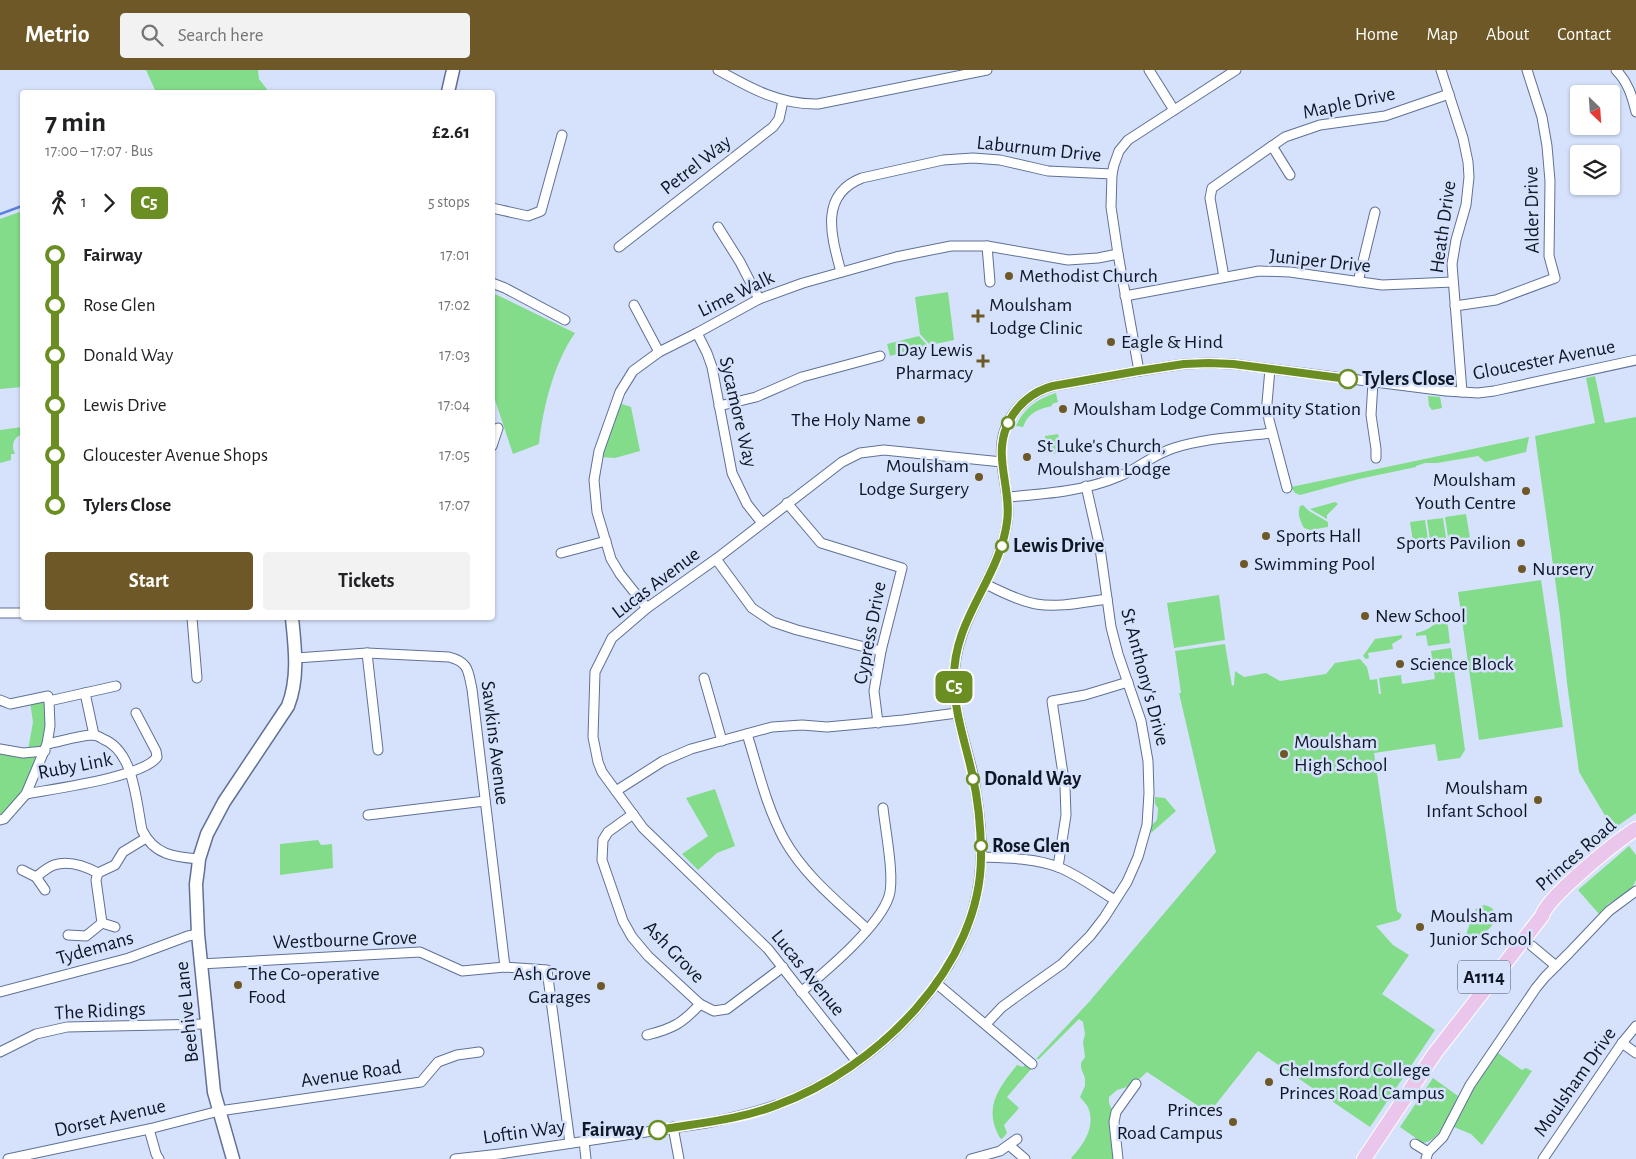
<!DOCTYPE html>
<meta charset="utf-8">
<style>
body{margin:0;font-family:"Alegreya Sans",sans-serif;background:#f2f2f2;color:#202124;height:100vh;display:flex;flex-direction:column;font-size:19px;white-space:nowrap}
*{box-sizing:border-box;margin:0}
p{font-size:16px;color:#757577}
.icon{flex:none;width:28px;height:28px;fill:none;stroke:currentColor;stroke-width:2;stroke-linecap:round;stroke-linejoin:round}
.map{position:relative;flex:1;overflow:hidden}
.details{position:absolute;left:20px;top:20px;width:475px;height:530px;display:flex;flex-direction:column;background:#fff;border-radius:5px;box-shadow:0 1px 4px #0004}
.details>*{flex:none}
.badge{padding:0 10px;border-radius:8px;font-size:18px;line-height:32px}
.needle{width:32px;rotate:155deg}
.controls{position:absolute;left:1570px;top:15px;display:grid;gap:10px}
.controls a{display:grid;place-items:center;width:50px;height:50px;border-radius:5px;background:#fff;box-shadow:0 1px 4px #0004;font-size:25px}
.map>.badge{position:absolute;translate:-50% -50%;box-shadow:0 0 0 2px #fff}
.legs{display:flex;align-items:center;gap:8px;height:55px;padding:0 25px;font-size:16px}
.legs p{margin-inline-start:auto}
.summary{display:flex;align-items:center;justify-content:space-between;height:85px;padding:0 25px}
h1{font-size:28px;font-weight:700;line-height:38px}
.button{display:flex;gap:10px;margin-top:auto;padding:10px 25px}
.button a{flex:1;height:58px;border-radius:5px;background:#6e5827;color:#fff;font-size:20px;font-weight:700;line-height:58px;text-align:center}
.button a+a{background:#f2f2f2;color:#202124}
ul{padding:0 25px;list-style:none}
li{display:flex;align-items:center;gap:18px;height:50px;font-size:19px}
li i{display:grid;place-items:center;width:8px;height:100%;margin:0 6px;background:currentColor}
li i::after{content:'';width:12px;height:12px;margin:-6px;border:4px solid;border-radius:50%;background:#fff}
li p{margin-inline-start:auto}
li:first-child i{background:linear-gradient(#0000 50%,currentColor 0)}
li:last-child i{background:linear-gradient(currentColor 50%,#0000 0)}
header{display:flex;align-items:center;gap:30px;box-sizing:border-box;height:70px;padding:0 25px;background:#6e5827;color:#fff}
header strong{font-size:24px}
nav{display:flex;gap:28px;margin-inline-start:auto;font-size:18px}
.search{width:350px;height:45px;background:#f2f2f2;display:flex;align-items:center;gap:12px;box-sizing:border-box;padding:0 18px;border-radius:5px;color:#757577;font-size:19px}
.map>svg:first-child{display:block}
</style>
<header>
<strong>Metrio</strong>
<div class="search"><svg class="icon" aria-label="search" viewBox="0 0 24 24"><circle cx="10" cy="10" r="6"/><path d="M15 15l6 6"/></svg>Search here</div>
<nav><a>Home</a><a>Map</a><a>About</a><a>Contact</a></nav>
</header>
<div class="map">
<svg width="1636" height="1089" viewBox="0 0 1636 1089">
<rect width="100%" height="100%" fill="#d6e2fc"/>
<g fill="#83dc89">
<polygon points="146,0 258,0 259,9 269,22 156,22"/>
<polygon points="22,141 22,317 0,319 0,149"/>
<polygon points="948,222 954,270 930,275 920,264 915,227"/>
<path d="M493 223 575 263C554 293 543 337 539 374L513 384 493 324Z"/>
<polygon points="919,266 928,276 890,286 887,274"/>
<polygon points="1595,306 1605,353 1636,347 1636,743 1613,759 1579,702 1567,613 1560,545 1535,366 1595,353 1586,308"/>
<path d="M1056 323 1058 332 1052 334V336C1038 339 1028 343 1023 357L1016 356C1023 339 1038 328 1056 323Z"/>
<polygon points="1428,326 1440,327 1442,338 1432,340 1429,336"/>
<polygon points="619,333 631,337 640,381 615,388 600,387"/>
<path d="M22 357V364C13 368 11 375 15 384H11V390L0 393V360Z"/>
<polygon points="1058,364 1063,384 1045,383 1045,366"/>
<polygon points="1529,367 1526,382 1485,392 1478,386 1437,393 1425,393 1416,396 1416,397 1359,409 1300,425 1295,423 1291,417"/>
<polygon points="1335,432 1338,434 1327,445 1327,449 1310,439"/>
<path d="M1303 435 1309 441 1328 452V457L1310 460 1304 458C1300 451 1297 444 1300 436Z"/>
<polygon points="1466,444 1470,468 1449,473 1445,447"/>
<polygon points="1443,448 1446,468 1430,470 1427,450"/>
<polygon points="1425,450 1429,476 1414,478 1410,452"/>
<polygon points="1541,510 1563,657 1479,670 1458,522"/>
<polygon points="1219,525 1225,570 1174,578 1167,533"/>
<path d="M1446 542 1450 573 1428 576 1426 565 1416 566V563C1428 561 1437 554 1442 543Z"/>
<polygon points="1402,565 1402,568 1392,574 1393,579 1368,583 1369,588 1366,589 1363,586 1375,569"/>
<path d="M1225 574 1232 616 1234 615 1235 601 1244 607 1266 603 1280 611 1326 604 1335 593 1360 589 1367 597 1370 610 1377 609 1379 624H1381L1379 608 1401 605 1402 614 1435 609 1431 581 1451 578 1465 680 1460 688 1438 691 1435 674 1374 683 1397 841 1402 845 1399 850 1376 856 1393 875 1409 885 1382 924 1435 960 1370 1057 1258 981 1209 1043 1147 1002 1133 1015 1117 1020 1109 1027V1033L1113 1042 1114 1089H1072L1071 1088C1083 1076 1095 1058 1089 1040 1088 1035 1083 1031 1080 1027L1085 1016V1008L1081 998V993L1085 987 1083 972 1085 964 1083 952 1079 949 1039 989H1036L1089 932 1216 782 1179 623H1181L1175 581Z"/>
<polygon points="46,631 48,640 44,678 28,680 33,652 30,632"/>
<polygon points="0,682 41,684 19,726 0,747"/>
<polygon points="715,719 735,776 717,783 698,800 682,784 708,766 686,728"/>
<polygon points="1155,727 1165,728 1176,741 1151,763 1152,755 1157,750 1158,738 1155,734"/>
<polygon points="318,770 321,775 332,774 333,798 280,805 280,774"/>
<polygon points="1629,776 1636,785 1636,810 1632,818 1626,823 1608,834 1599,844 1578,820"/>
<path d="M1484 835C1488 836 1492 837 1494 841 1503 855 1472 872 1462 877L1474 841 1478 837Z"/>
<polygon points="1498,983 1522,1000 1526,998 1532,1001 1482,1075 1471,1064 1454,1057 1473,1019"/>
<path d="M1026 993 1033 997 1007 1027 1019 1038 1004 1055 1007 1063 1002 1069 1000 1068C983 1038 998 1019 1017 995L1023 997Z"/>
<path d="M1433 1008 1458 1026C1451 1040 1441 1071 1423 1073L1400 1057Z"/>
</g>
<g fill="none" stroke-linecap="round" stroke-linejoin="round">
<polyline stroke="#5a81df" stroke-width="2.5" points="0,144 22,136"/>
<g stroke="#5f7196" stroke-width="11">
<g id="minor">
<path d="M718 0C750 18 780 35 818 34L987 0"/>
<polyline points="1149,0 1174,40"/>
<polyline points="1441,0 1463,68 1468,92 1469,107 1466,135 1456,170 1452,194 1462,322"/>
<path d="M1616 0C1628 12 1632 26 1636 42"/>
<polyline points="1272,76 1290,105"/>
<polyline points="492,138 528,146 541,141 562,65"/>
<polyline points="718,157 740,192 759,229"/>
<polyline points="987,176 990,212"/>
<polyline points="619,177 773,57 779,49 783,31"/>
<path d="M841 202C832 168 818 125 862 108L943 90 973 88 1000 90 1048 101 1112 104"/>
<polyline points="1224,207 1210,128 1212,118 1285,67 1320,55 1385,46 1449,24"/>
<polyline points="1358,212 1375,142"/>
<polyline points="492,213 505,218 565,250"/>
<polyline points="1125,226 1259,201 1290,202 1382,215 1453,212"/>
<polyline points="634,235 659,282"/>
<polyline points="1455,236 1496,230 1555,208 1549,186 1550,111 1547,76 1542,47 1527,0"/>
<polyline points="697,263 707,283 712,297 732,403 747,434 762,453"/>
<polyline points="1270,299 1267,333 1269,350 1287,418"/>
<polyline points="1139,301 1118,184 1111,137 1112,104 1114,95 1119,81 1128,70 1236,0"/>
<polyline points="1373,312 1371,345 1376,379 1376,388"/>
<polyline points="719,336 756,327 802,307 880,286"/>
<polyline points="492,376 498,358"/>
<path d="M1008 427C1045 424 1086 421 1120 406 1139 398 1154 384 1174 378 1205 368 1239 367 1272 363"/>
<polyline points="787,433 821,473 902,498 881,581 874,621 878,653"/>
<polyline points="561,483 606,471"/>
<polyline points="716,489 752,538 773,552 797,560 881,581"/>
<path d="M985 514C1001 521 1018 531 1036 534 1059 538 1084 532 1107 529"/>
<polyline points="647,538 620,504 611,489 597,442 594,410 599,381 620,322 633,301 659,282 697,263 759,229 803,213 896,187 951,176 987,176 1068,190 1098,188 1118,184"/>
<polyline points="0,543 22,543"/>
<polyline points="192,548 197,608"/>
<polyline points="367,583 378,680"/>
<path d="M296 588 367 583 449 587C469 592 468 601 472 619L505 897"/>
<polyline points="704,608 722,671"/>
<polyline points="85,623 94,665"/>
<polyline points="0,630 10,634 48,626 49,631"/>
<path d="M747 664C758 699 766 736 784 769 804 805 837 831 867 859"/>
<polyline points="47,674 50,656 49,631 116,616"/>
<polyline points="0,679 23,683 45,681"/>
<polyline points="616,721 663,691 691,679 772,657 802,655 827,657 903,650 957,643"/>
<path d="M26 724C52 719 144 707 157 687L156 681 136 643"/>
<polyline points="633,744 608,762 603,770 602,790 623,851 632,867 648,886 700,934 714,941 727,939 783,897"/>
<polyline points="368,745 485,731"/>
<path d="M0 750 4 749 26 724 47 674C62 671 77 666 92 665 96 665 100 667 103 669 134 681 136 731 142 760 154 785 174 787 199 789"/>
<path d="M981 787C1006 788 1035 788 1058 797 1078 805 1097 819 1115 830"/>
<polyline points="1058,797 1066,745 1065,717 1052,631 1085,625 1128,612"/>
<polyline points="22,800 36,807 45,820"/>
<path d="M36 807C41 803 48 797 54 795 69 790 85 796 98 803"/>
<polyline points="102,853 115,857"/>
<polyline points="68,865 86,866 102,853 96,810 98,803 115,795 123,782 146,768"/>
<polyline points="1532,876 1556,896"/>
<polyline points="200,894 420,882 462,901 505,897 547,900 570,1073"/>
<polyline points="936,913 1032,994"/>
<polyline points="0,922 129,888 188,866 198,864"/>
<path d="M801 922C826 901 880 856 889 826 895 808 885 758 883 738"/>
<polyline points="986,954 1002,937 1024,921 1062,894 1090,866 1104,848 1127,812 1138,787 1147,755 1149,723 1148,691 1141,651 1118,584 1111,557 1100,478 1086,416"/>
<path d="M647 965C672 959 683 953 700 934"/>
<polyline points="1622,973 1636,983"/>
<polyline points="0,982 36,964 67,957 207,954"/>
<polyline points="857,992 768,879 643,758 602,702 598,692 593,667 595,602 612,568 647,538 716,489 842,392 860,383 884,380 1002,392"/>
<polyline points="673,1057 679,1089"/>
<polyline points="149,1059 156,1084 159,1089"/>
<polyline points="584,1071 586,1089"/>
<polyline points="1415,1074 1428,1082"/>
<polyline points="1009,1075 1025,1089"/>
<polyline points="8,1089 149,1059 219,1041 421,1012 438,992 457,985 479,982"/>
<path d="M455 1089 500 1084 706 1053C739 1047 772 1039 803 1024 892 982 979 891 981 788 982 760 978 732 973 705 966 673 954 643 954 610 954 549 998 510 1007 453 1012 421 993 388 1006 357 1014 337 1032 322 1053 316L1139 301 1184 294 1209 293 1233 294 1446 321 1478 323 1494 321 1636 290"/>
<polyline points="971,1089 1000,1081 1017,1069"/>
<polyline points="1118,1089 1114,1052 1116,1042 1136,1014"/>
<polyline points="1426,1089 1428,1082 1443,1067 1470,1015 1536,918 1545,907 1569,883 1609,841 1636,821"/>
<polyline points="1543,1089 1622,973 1636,956"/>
</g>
</g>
<g stroke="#5f7196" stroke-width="15">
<g id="secondary">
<polyline points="448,22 453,0"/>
<path d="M233 1089 214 1022 198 864 196 814 198 799 199 789 207 764 224 732 288 636C299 608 295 577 292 548"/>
</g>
</g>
<g stroke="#fff" stroke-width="16">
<path id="primary" d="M1364 1089 1435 983 1542 846C1547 827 1617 771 1636 759"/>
</g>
<use href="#minor" stroke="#fff" stroke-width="9"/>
<use href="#secondary" stroke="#fff" stroke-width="12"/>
<use href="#primary" stroke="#ebc6ec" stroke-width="14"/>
</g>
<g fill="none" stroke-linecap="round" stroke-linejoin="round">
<g stroke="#fff" stroke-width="11">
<path id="line-1" d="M658 1060C698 1053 739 1050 777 1035 876 999 982 896 981 785 981 758 978 729 972 703 965 672 955 644 954 612 952 549 999 511 1007 452 1012 420 993 387 1007 356 1015 336 1033 321 1053 316L1138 301 1184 294 1209 293 1233 294 1348 309"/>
</g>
<use href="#line-1" stroke="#6b8e23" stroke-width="8"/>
</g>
<g fill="#6e5827" stroke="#d6e2fc" stroke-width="2">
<circle cx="1009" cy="206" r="5"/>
<path d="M975.5 238.5h5v5h5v5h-5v5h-5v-5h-5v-5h5z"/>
<circle cx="1111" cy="272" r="5"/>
<path d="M980.5 283.5h5v5h5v5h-5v5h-5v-5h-5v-5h5z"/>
<circle cx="1063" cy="339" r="5"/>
<circle cx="921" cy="350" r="5"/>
<circle cx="1027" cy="387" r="5"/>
<circle cx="979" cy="407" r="5"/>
<circle cx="1526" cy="421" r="5"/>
<circle cx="1266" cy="466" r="5"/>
<circle cx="1521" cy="473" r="5"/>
<circle cx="1244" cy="494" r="5"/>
<circle cx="1522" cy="499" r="5"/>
<circle cx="1365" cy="546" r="5"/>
<circle cx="1400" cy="594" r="5"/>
<circle cx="1284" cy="684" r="5"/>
<circle cx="1538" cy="730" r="5"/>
<circle cx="1420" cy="857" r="5"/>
<circle cx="238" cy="915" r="5"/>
<circle cx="601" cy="916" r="5"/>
<circle cx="1269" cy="1012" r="5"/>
<circle cx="1233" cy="1052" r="5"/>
</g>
<g fill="#fff" stroke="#6b8e23" stroke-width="2.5">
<circle cx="1348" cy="309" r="9"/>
<circle cx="1008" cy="353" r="6"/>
<circle cx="1002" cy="476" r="6"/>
<circle cx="973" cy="709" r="6"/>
<circle cx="981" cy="776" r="6"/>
<circle cx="658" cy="1060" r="9"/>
</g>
<g text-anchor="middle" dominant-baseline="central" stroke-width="5" stroke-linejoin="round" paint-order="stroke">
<rect fill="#d6e2fc" stroke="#4b5366" stroke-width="1" x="1458" y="890.5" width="52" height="33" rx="4"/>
<g font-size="19" font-weight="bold" fill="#0f1625">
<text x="1484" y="907">A1114</text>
</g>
<g font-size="20" fill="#0f1625" stroke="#d6e2fc">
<text transform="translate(1349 33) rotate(-12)">Maple Drive</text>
<text transform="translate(1039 79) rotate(6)">Laburnum Drive</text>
<text transform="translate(696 95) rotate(-38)">Petrel Way</text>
<text transform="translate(1532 140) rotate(-91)">Alder Drive</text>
<text transform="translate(1443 157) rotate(-82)">Heath Drive</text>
<text transform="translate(1320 191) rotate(6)">Juniper Drive</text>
<text transform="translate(736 224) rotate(-26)">Lime Walk</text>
<text transform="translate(1544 290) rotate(-11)">Gloucester Avenue</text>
<text transform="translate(738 342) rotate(77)">Sycamore Way</text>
<text transform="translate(656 513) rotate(-37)">Lucas Avenue</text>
<text transform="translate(870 563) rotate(-79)">Cypress Drive</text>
<text transform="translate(1145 607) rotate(75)">St Anthony's Drive</text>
<text transform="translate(495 673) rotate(83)">Sawkins Avenue</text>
<text transform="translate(75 696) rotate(-11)">Ruby Link</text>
<text transform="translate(1576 785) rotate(-41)">Princes Road</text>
<text transform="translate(345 870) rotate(-2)">Westbourne Grove</text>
<text transform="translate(95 878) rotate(-16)">Tydemans</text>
<text transform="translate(674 882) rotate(46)">Ash Grove</text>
<text transform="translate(808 903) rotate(51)">Lucas Avenue</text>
<text transform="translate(100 941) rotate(-3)">The Ridings</text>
<text transform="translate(187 942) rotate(-96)">Beehive Lane</text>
<text transform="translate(351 1004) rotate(-8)">Avenue Road</text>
<text transform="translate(1575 1012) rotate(-55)">Moulsham Drive</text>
<text transform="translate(110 1048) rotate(-13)">Dorset Avenue</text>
<text transform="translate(524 1062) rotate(-8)">Loftin Way</text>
</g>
<g font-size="20" fill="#0f1625" stroke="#d6e2fc" text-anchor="start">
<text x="1019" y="206">Methodist Church</text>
<text x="989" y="235">Moulsham<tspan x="989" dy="23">Lodge Clinic</tspan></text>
<text x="1121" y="272">Eagle &amp; Hind</text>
<text x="973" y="280" text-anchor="end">Day Lewis<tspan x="973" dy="23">Pharmacy</tspan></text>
<text x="1073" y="339">Moulsham Lodge Community Station</text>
<text x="911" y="350" text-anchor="end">The Holy Name</text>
<text x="1037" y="376">St Luke's Church,<tspan x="1037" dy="23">Moulsham Lodge</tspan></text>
<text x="969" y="396" text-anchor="end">Moulsham<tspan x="969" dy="23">Lodge Surgery</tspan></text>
<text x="1516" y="410" text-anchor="end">Moulsham<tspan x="1516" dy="23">Youth Centre</tspan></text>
<text x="1276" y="466">Sports Hall</text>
<text x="1511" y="473" text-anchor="end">Sports Pavilion</text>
<text x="1254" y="494">Swimming Pool</text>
<text x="1532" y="499">Nursery</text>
<text x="1375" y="546">New School</text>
<text x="1410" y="594">Science Block</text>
<text x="1294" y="672">Moulsham<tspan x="1294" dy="23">High School</tspan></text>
<text x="1528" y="718" text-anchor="end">Moulsham<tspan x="1528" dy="23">Infant School</tspan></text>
<text x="1430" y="846">Moulsham<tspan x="1430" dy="23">Junior School</tspan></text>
<text x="248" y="904">The Co-operative<tspan x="248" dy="23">Food</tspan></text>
<text x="591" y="904" text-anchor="end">Ash Grove<tspan x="591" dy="23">Garages</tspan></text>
<text x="1279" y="1000">Chelmsford College<tspan x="1279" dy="23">Princes Road Campus</tspan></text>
<text x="1223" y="1040" text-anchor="end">Princes<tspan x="1223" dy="23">Road Campus</tspan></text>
</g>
<g font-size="20" font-weight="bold" fill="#0f1625" stroke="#d6e2fc" text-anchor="start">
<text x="1362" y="309">Tylers Close</text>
<text x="1013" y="476">Lewis Drive</text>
<text x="984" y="709">Donald Way</text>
<text x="992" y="776">Rose Glen</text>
<text x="644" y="1060" text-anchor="end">Fairway</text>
</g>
</g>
</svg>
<div class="controls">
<a><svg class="needle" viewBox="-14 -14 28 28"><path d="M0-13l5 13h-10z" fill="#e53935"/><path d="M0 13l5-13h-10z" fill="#757577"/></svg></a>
<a><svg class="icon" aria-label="layers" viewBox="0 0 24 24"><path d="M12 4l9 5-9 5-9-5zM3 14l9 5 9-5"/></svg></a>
</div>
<b class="badge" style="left:954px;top:617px;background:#6b8e23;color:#fff">C5</b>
<section class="details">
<div class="summary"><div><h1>7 min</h1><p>17:00 – 17:07 · Bus</p></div><b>£2.61</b></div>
<div class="legs"><svg class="icon" aria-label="walk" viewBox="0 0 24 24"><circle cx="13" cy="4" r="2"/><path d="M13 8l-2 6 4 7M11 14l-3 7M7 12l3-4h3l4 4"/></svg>1<svg class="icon" aria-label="forward" viewBox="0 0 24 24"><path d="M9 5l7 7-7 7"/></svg><b class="badge" style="background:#6b8e23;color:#fff">C5</b><p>5 stops</p></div>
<ul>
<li><i style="color:#6b8e23"></i><b>Fairway</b><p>17:01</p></li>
<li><i style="color:#6b8e23"></i><span>Rose Glen</span><p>17:02</p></li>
<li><i style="color:#6b8e23"></i><span>Donald Way</span><p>17:03</p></li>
<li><i style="color:#6b8e23"></i><span>Lewis Drive</span><p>17:04</p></li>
<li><i style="color:#6b8e23"></i><span>Gloucester Avenue Shops</span><p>17:05</p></li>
<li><i style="color:#6b8e23"></i><b>Tylers Close</b><p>17:07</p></li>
</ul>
<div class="button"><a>Start</a><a>Tickets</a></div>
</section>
</div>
